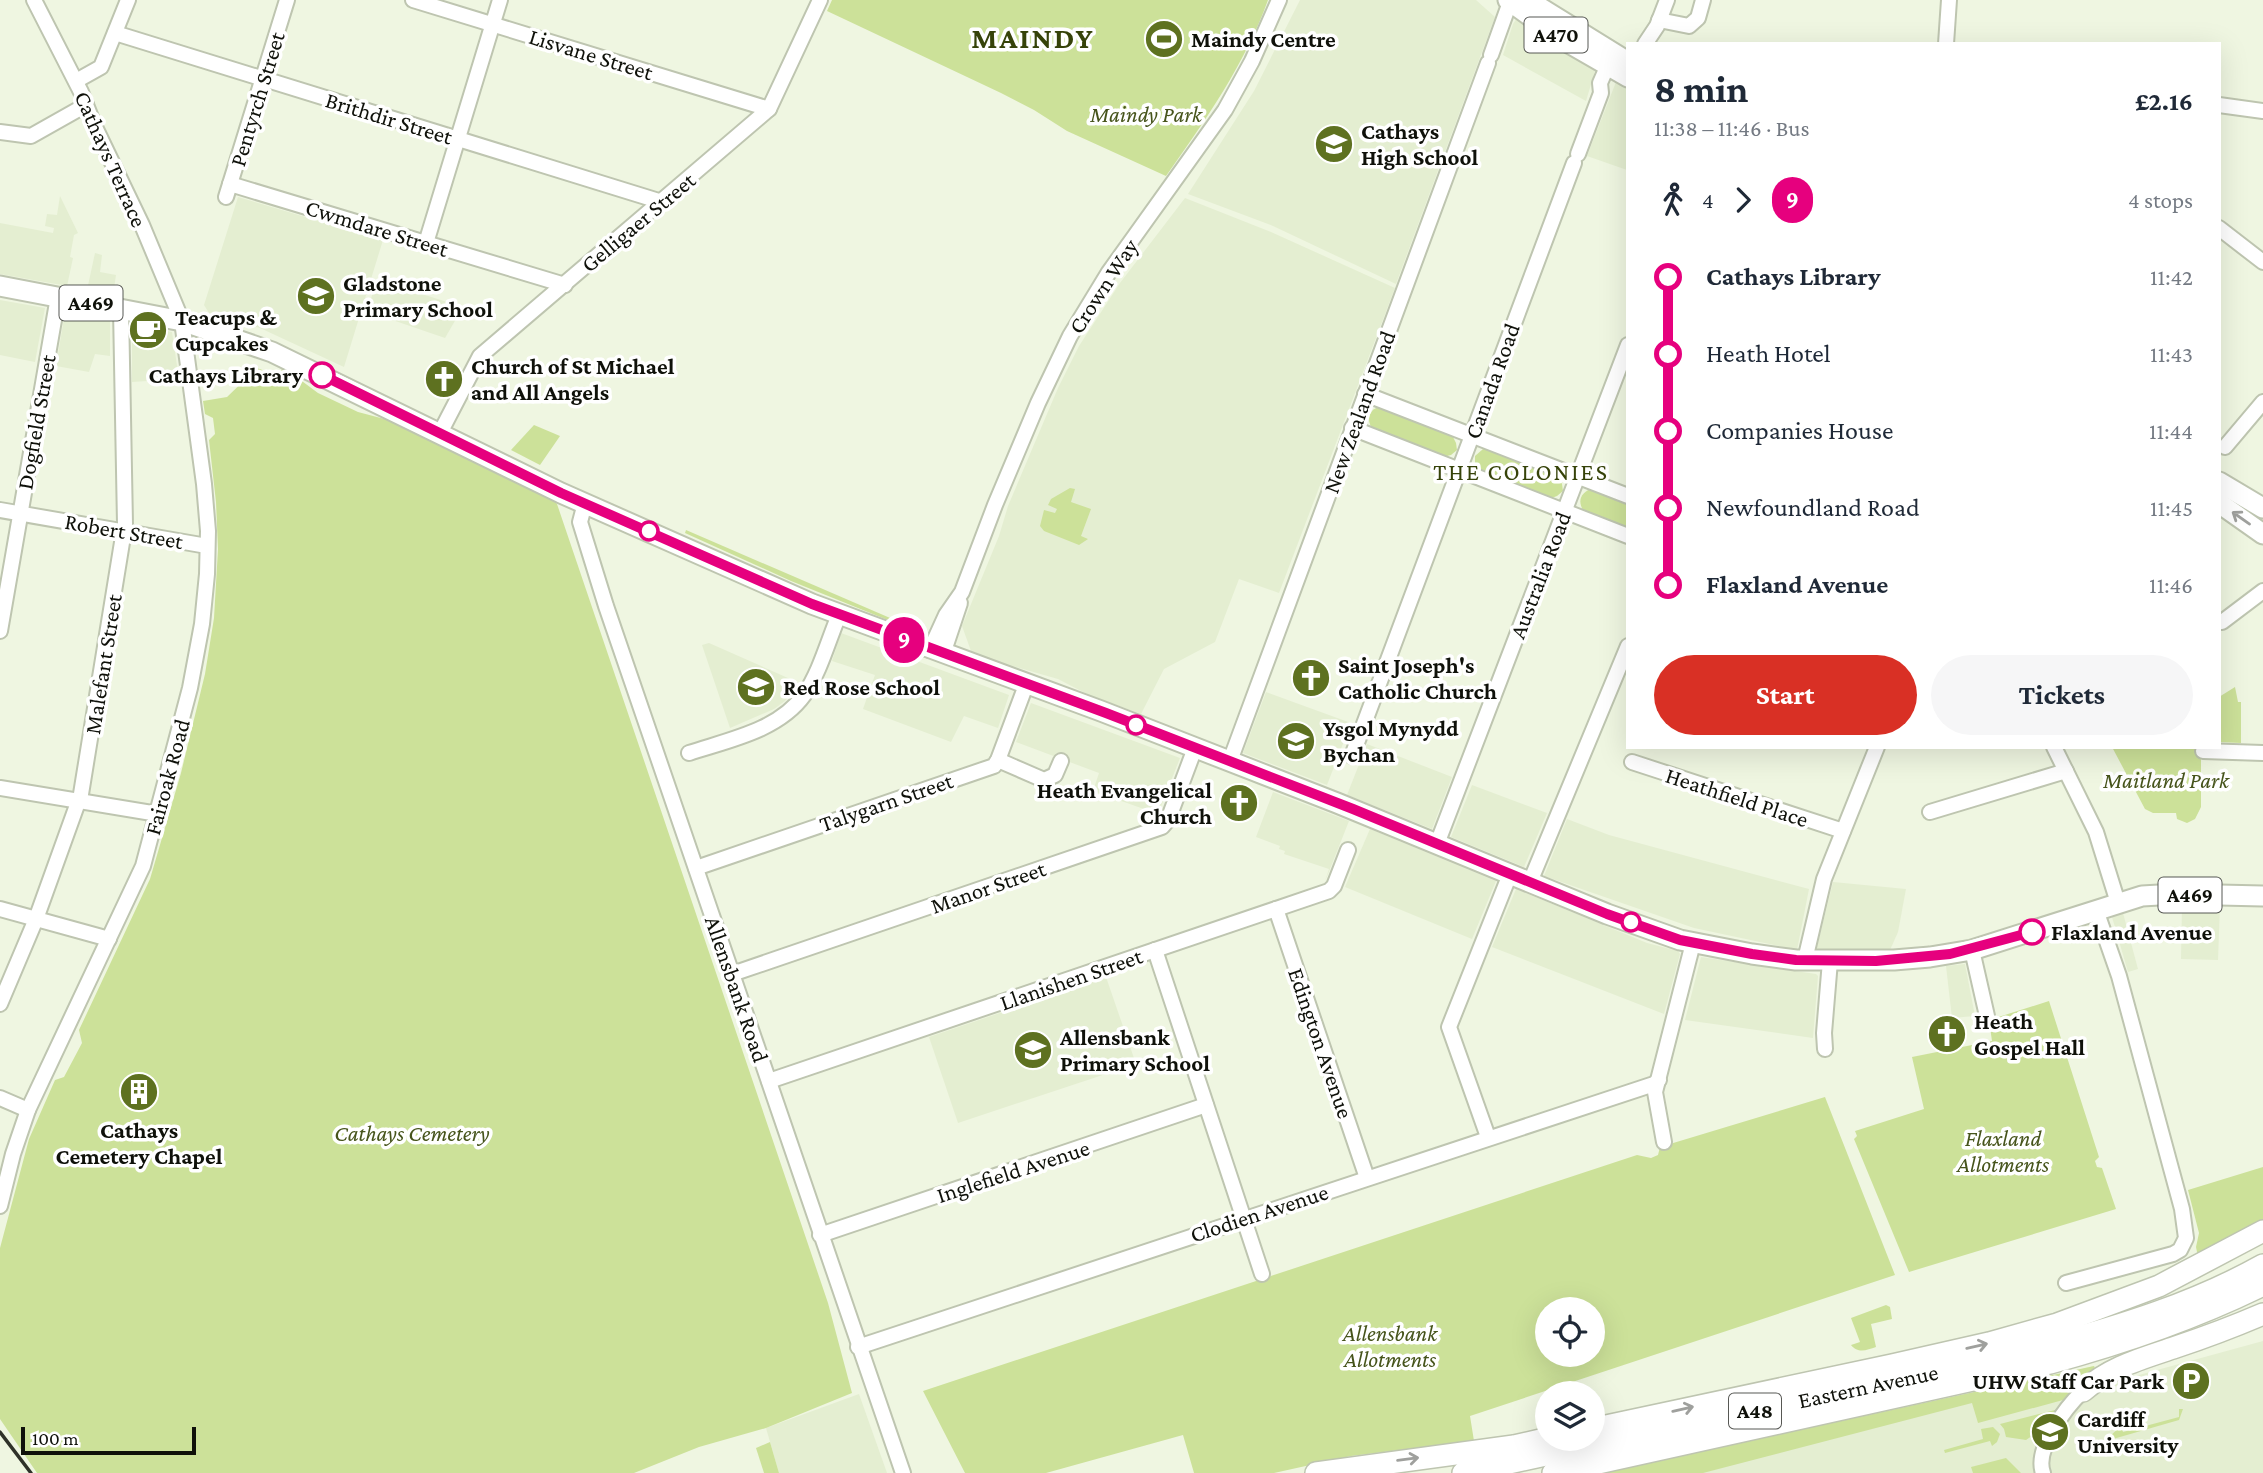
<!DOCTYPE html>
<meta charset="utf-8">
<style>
body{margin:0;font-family:"Crimson Pro",serif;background:#f6f6f7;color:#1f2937;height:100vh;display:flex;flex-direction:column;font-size:26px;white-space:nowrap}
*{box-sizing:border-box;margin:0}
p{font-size:23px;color:#747a83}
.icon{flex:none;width:38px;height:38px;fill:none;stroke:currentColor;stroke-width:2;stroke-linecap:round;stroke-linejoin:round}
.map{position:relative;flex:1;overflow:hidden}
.details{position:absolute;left:1626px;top:42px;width:595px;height:707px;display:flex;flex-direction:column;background:#fff;border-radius:0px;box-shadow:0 7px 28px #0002}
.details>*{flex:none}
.badge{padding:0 14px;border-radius:23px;font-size:24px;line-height:46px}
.fabs{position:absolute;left:1535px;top:1297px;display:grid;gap:14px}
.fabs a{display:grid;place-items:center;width:70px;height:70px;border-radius:50%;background:#fff;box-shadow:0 7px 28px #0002;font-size:35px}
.scale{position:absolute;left:21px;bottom:18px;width:175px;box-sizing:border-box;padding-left:7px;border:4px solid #0f110a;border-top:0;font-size:19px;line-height:24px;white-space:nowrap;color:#0f110a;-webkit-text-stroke:5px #fff;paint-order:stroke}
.map>.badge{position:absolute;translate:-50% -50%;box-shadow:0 0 0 4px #fff}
.legs{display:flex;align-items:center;gap:10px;height:77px;padding:0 28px;font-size:23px}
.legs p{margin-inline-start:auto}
.headline{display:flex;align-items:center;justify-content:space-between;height:119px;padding:0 28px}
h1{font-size:38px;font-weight:700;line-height:52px}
.button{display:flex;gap:14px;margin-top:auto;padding:14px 28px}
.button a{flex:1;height:80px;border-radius:42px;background:#d93025;color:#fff;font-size:28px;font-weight:700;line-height:80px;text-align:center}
.button a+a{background:#f6f6f7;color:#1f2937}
ul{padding:0 28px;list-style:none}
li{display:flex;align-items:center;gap:24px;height:77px;font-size:26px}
li i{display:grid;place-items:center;width:10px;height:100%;margin:0 9px;background:currentColor}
li i::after{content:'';width:18px;height:18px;margin:-9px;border:5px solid;border-radius:50%;background:#fff}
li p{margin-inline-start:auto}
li:first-child i{background:linear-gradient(#0000 50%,currentColor 0)}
li:last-child i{background:linear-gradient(currentColor 50%,#0000 0)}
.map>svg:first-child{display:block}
</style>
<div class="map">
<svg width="2263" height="1473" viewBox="0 0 2263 1473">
<rect width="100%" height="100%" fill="#eff6e1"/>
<g fill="#e4eed1">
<polygon points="1300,0 1476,0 1495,17 1396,284 1273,226 1188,194 1254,91"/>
<polygon points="1517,18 1549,42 1595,71 1586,101 1503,55 1513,24"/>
<polygon points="1616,82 1627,89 1627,170 1587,156"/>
<polygon points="60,196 78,233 74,235 70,257 73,258 67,286 0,274 0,223 53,233 54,228 45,226 47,214 57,215"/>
<polygon points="238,197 383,240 344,367 260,328 209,313 204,305"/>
<polygon points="1185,198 1271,232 1395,288 1279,593 1239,579 1215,642 1164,669 1141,714 1089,695 1058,679 1002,663 971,651 962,626 999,536 1008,506 1058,388 1079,346 1120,283"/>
<polygon points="95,253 102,255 100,272 116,275 113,295 87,290"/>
<polygon points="377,280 460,306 459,310 453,314 456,319 445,338 372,313 368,308"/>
<polygon points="0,300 45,308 35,362 0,355"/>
<polygon points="65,312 110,321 110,356 95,354 89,372 56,366"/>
<polygon points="132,325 172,332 179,379 132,382"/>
<polygon points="841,633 1009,695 998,728 964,716 951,742 863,709 875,675 832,661"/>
<polygon points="709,643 779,674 799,683 785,701 774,709 730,728 702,645"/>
<polygon points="1266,692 1351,723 1327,785 1243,753"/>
<polygon points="1031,703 1180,758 1158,814 1093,791 1099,773 1016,742"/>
<polygon points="1367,744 1452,777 1432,829 1347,795"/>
<polygon points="1472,785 1547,813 1524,867 1451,837"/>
<polygon points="1273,792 1349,821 1330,869 1325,881 1329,869 1284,854 1285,851 1279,849 1280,846 1256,837"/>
<polygon points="1567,819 1609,835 1809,889 1797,950 1694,928 1544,876"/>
<polygon points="1370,829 1496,881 1472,939 1345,887"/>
<polygon points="1833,882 1906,889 1898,932 1890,950 1816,951"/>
<polygon points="1516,889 1647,943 1678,951 1680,954 1664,1014 1492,947"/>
<polygon points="2182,905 2220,906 2218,960 2181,959"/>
<polygon points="2123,913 2138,969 2128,972 2112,917"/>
<polygon points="1701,957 1816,974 1818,976 1813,1038 1685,1020"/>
<polygon points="1965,964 1975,1016 1952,1018 1946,966"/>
<polygon points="1106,977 1136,1064 958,1123 929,1037"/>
<polygon points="2263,1341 2263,1473 1671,1473 2094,1366 2098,1368 2106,1391 2117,1381"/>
<polygon points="859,1394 887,1473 779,1473 766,1428"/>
</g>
<g fill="#cce199" fill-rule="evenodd">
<path d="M832 0H1268C1245 64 1205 121 1166 176L1067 131 1034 110 1001 93 827 11Z"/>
<polygon points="283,367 318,393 358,412 392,421 554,500 557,504 828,1303 852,1393 766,1428 699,1447 634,1473 37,1473 0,1419 0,1248 29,1139 55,1080 64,1077 82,1043 79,1030 150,879 181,773 205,674 214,618 218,549 216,502 209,440 215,434 213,418 205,414 203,401 227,397 257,368 278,376"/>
<path d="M1382 406 1451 433 1456 443 1457 450 1451 455 1443 457 1373 430C1365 418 1369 409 1382 406Z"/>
<polygon points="534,425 560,436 540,465 511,450"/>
<polygon points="1488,448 1557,475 1562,484 1563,491 1557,496 1549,499 1479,472 1475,466 1475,456 1483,449"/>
<polygon points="1070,488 1075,489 1071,502 1091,509 1081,536 1088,539 1079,545 1044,531 1040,526 1044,510 1055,513 1057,509 1048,505 1051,499"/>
<path d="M1594 488 1627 499V531L1584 512C1577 501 1580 492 1594 488Z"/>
<polygon points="686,530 911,627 910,629 791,581 685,533"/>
<polygon points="2235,687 2238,702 2241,702 2241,743 2219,742 2219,697"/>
<polygon points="2112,747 2201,747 2201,807 2195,819 2187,823 2177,819 2176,813 2153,813 2145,809"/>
<polygon points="2049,1001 2099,1157 2095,1161 2097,1167 2102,1168 2116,1209 1909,1272 1854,1139 1857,1136 1855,1131 1924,1109 1912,1057 1992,1041 1989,1020"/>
<path d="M1825 1097 1895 1275 1470 1416 1474 1441 1351 1456 1274 1473H1194L1183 1435 1046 1473H965L923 1391 1637 1155 1651 1158 1658 1155 1660 1147ZM1547 1309H1592V1354H1547Z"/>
<polygon points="2263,1167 2263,1222 2198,1257 2196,1247 2199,1233 2188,1190"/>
<path d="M1886 1305 1890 1307 1892 1319 1871 1324 1876 1347C1867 1350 1858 1354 1851 1345L1860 1342 1851 1318Z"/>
<polygon points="2094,1366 2096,1374 2063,1400 1978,1423 1972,1403 1703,1473 1601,1473"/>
<polygon points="2059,1409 2046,1426 2026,1440 2006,1437 2004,1429 2000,1424"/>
<polygon points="2179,1409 2183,1409 2179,1420 2113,1439 2109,1437 2121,1426 2123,1432 2179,1417"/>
<polygon points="1993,1427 2000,1434 1997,1442 1992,1446 1990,1441 1945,1453 1944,1450 1983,1439 1981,1429"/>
<polygon points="770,1442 779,1473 764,1473 756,1448"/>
<polygon points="2006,1458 2021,1473 1973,1473 1971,1467"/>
</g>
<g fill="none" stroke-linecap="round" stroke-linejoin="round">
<g stroke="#bec5b0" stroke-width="18">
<g id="minor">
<polyline points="413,0 769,109"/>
<polyline points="1659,20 1689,26 1698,18 1703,0"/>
<polyline points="115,33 662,202"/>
<polyline points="1645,44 1657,26 1667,0"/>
<polyline points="1946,44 1949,0"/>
<polyline points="1491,55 1510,2"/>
<polyline points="76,81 101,67 128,0"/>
<polyline points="2219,105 2263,111"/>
<polyline points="0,132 31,136 86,105"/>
<polyline points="1578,154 1601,93 1600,83 1607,67"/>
<polyline points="230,184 565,285"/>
<polyline points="226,197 287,0"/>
<polyline points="2219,228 2263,262"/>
<polyline points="426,243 500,0"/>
<polyline points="1365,394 1628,496"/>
<polyline points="1352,428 1628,536"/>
<polyline points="440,433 480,356 769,109 820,0"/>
<polyline points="2225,447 2263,402"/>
<polyline points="585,503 580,522 606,606 903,1473"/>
<polyline points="0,510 207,546"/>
<polyline points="2222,622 2263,591"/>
<polyline points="0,631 58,297"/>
<polyline points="930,650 946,615 962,592 995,505 1038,403 1070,336 1109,272 1225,110 1252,61 1279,0"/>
<polyline points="943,654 960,603"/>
<polyline points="2054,747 2096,832 2118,903"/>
<polyline points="2203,751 2263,753"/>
<path d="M689 753C728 740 778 731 804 695 820 672 828 641 839 615"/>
<polyline points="1352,756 1574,163"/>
<polyline points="998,760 1044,780 1055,775 1061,761"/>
<polyline points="1230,761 1488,63"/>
<polyline points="1632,762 1843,831"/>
<polyline points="0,788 158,814"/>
<polyline points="1930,812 2066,771"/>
<polyline points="1437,844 1628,345"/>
<polyline points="696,868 994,766 998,760 1026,685"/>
<polyline points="1530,882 1628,646"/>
<polyline points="0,909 109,939"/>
<polyline points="1276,909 1367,1178"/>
<polyline points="1155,950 1262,1274"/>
<polyline points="1972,950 1987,1016"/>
<polyline points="1805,960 1824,879 1877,747"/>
<polyline points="732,974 1162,827 1168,820 1195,748"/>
<polyline points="0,1004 36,919 81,794 125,524 121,309"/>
<polyline points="1825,1049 1824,1033 1830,961"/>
<polyline points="769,1081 1329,891 1334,886 1348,850"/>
<polyline points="0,1098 28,1110"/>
<polyline points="1488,1137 1449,1027 1510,874"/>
<polyline points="1664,1142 1655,1092 1693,943"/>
<polyline points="0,1206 13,1154 28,1110 143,866 190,688 202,624 207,574 208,531 204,484 182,321 142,225 94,125 81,92 34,0"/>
<polyline points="820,1235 1206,1105"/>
<polyline points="2066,1283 2173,1254 2180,1250 2186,1238 2182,1209 2119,976 2096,910"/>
<polyline points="858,1347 1654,1084 1659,1080"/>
<path d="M2043 1473C2034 1449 2066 1407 2083 1391"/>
</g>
</g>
<g stroke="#bec5b0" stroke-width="23">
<g id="major">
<polyline points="1508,0 1562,39 1628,77"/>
<polyline points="1531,2 1628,62"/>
<polyline points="0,286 182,321 272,352 561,493 812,604 1101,711 1337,803 1607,914 1680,940 1752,954 1796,960 1894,960 1930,957 1972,950 2142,896 2176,894 2263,896"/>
<polyline points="2219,482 2263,508"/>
<polyline points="2219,503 2263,534"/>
</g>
</g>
<g stroke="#bec5b0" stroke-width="24">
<g id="highway">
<path d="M2083 1391C2112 1366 2141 1359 2176 1347 2206 1337 2235 1326 2263 1314"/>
<polyline points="1592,1429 1892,1365 1989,1343 2057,1324 2159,1286 2263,1231"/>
<polyline points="1316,1473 1514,1446 1549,1438"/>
<path d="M1463 1473 2046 1346C2121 1326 2195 1303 2263 1265"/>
<path d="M1553 1473 2050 1363C2124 1343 2194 1319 2263 1285"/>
</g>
</g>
<use href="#minor" stroke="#fff" stroke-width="14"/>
<use href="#major" stroke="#fff" stroke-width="19"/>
<use href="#highway" stroke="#fff" stroke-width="21"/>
<polyline stroke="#2f3229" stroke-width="3.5" points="0,1432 31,1473"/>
</g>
<defs><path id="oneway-shaft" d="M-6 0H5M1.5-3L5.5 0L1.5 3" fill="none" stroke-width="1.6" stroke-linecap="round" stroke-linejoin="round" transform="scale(1.75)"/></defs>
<g stroke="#9fa09d">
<use href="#oneway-shaft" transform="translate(2241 518) rotate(-145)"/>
<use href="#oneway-shaft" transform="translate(1977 1346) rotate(-13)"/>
<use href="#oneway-shaft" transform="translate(1683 1409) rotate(-13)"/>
<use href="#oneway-shaft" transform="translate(1408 1459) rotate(-7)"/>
</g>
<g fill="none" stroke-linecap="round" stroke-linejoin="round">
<g stroke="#fff" stroke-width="16">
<polyline id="line-1" points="322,375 561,493 812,604 1106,713 1353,809 1607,914 1680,940 1752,954 1796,960 1876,961 1950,954 2032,932"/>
</g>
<use href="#line-1" stroke="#e6007e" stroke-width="10"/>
</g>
<defs>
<g id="stadium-disc" transform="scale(2.0125)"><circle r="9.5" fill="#5e7120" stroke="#fff"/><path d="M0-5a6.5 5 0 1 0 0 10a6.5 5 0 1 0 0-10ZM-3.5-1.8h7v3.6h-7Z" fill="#fff"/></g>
<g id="school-disc" transform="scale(2.0125)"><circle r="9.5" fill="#5e7120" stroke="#fff"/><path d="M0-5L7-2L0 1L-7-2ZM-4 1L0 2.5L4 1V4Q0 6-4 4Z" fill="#fff"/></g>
<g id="cafe-disc" transform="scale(2.0125)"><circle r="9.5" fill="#5e7120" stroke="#fff"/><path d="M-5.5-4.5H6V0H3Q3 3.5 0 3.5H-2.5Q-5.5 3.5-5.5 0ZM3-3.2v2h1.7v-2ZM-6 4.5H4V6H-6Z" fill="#fff"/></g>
<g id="church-disc" transform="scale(2.0125)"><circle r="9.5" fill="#5e7120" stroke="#fff"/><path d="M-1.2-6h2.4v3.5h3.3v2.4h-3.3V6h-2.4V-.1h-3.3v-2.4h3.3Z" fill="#fff"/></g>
<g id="building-disc" transform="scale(2.0125)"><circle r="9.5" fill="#5e7120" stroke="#fff"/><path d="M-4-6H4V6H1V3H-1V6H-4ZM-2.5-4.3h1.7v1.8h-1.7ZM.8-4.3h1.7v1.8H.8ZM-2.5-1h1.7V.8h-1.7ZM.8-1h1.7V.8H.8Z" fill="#fff"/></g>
<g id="parking-disc" transform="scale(2.0125)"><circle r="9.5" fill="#5e7120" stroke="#fff"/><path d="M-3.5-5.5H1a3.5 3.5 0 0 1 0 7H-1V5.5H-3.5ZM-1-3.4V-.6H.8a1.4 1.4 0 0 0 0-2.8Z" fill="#fff"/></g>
<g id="university-disc" transform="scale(2.0125)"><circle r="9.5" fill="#5e7120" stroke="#fff"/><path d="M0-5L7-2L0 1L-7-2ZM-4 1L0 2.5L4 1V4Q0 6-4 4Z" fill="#fff"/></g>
</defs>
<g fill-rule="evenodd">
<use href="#stadium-disc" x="1164" y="39"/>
<use href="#school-disc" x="1334" y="144"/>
<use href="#school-disc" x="316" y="296"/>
<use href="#cafe-disc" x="148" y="330"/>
<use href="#church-disc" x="444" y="379"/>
<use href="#church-disc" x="1311" y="678"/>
<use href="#school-disc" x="756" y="687"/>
<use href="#school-disc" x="1296" y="741"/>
<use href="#church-disc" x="1239" y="803"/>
<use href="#church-disc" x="1947" y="1034"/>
<use href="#school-disc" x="1033" y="1050"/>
<use href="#building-disc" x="139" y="1092"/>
<use href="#parking-disc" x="2191" y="1381"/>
<use href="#university-disc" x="2050" y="1432"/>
</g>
<g fill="#fff" stroke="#e6007e" stroke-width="3.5">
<circle cx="322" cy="375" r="12"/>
<circle cx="649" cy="531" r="9"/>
<circle cx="1136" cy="725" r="9"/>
<circle cx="1631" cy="922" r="9"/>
<circle cx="2032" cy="932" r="12"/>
</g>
<g text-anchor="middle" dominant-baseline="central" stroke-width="7" stroke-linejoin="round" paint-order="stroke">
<g fill="#fff" stroke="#575854" stroke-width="2">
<rect x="1524.5" y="17.5" width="63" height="35" rx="5"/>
<rect x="59.5" y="285.5" width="63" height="35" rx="5"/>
<rect x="2158.5" y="877.5" width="63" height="35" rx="5"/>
<rect x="1729" y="1393.5" width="52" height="35" rx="5"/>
</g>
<g font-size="21" font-weight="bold" fill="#0f110a">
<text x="1556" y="35">A470</text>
<text x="91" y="303">A469</text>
<text x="2190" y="895">A469</text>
<text x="1755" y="1411">A48</text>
</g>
<g font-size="23" font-weight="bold" fill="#0f110a" stroke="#fff" text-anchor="start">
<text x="1191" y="39">Maindy Centre</text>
<text x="1361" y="131">Cathays<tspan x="1361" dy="26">High School</tspan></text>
<text x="343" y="283">Gladstone<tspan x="343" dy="26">Primary School</tspan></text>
<text x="175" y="317">Teacups &amp;<tspan x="175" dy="26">Cupcakes</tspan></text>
<text x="471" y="366">Church of St Michael<tspan x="471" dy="26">and All Angels</tspan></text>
<text x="1338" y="665">Saint Joseph's<tspan x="1338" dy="26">Catholic Church</tspan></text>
<text x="783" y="687">Red Rose School</text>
<text x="1323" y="728">Ysgol Mynydd<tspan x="1323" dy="26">Bychan</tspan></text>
<text x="1212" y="790" text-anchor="end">Heath Evangelical<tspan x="1212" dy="26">Church</tspan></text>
<text x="1974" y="1021">Heath<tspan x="1974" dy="26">Gospel Hall</tspan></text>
<text x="1060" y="1037">Allensbank<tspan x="1060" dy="26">Primary School</tspan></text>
<text x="139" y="1130" text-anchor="middle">Cathays<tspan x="139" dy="26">Cemetery Chapel</tspan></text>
<text x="2164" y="1381" text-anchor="end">UHW Staff Car Park</text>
<text x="2077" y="1419">Cardiff<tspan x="2077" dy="26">University</tspan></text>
</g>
<g font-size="23" fill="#0f110a" stroke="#fff">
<text transform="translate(591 54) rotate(17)">Lisvane Street</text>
<text transform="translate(257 99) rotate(-73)">Pentyrch Street</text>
<text transform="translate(389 118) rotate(17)">Brithdir Street</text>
<text transform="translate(111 159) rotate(66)">Cathays Terrace</text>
<text transform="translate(638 222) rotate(-40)">Gelligaer Street</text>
<text transform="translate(377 228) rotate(17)">Cwmdare Street</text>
<text transform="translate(1103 286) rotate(-57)">Crown Way</text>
<text transform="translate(1492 381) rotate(-70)">Canada Road</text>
<text transform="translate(1359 412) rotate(-70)">New Zealand Road</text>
<text transform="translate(36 422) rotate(-80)">Dogfield Street</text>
<text transform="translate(124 531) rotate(10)">Robert Street</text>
<text transform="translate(1540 575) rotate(-69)">Australia Road</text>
<text transform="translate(103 664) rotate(-81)">Malefant Street</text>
<text transform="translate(167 777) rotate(-75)">Fairoak Road</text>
<text transform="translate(1737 797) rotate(18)">Heathfield Place</text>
<text transform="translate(886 802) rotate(-19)">Talygarn Street</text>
<text transform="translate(988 887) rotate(-19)">Manor Street</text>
<text transform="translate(1071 979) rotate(-19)">Llanishen Street</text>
<text transform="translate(737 989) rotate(71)">Allensbank Road</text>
<text transform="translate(1321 1043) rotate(71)">Edington Avenue</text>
<text transform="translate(1013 1171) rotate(-18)">Inglefield Avenue</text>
<text transform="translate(1259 1213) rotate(-18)">Clodien Avenue</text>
<text transform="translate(1868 1386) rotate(-12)">Eastern Avenue</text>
</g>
<g font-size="23" font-style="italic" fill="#46541b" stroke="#fff">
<text x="1146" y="114">Maindy Park</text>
<text x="2166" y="780">Maitland Park</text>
<text x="412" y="1133">Cathays Cemetery</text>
<text x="2003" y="1138">Flaxland<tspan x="2003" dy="26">Allotments</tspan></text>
<text x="1390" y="1333">Allensbank<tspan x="1390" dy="26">Allotments</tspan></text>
</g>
<g font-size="23" font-weight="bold" fill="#0f110a" stroke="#fff" text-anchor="end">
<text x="303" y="375">Cathays Library</text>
<text x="2051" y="932" text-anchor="start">Flaxland Avenue</text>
</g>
<g font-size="24" letter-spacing="2" fill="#364309" stroke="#fff">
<text x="1521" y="471">THE COLONIES</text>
</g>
<g font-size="30" font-weight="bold" letter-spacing="2" fill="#364309" stroke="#fff">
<text x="1033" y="37">MAINDY</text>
</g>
</g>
</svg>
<div class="fabs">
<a><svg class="icon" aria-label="locate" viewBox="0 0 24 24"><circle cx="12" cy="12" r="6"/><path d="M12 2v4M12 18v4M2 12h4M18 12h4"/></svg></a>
<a><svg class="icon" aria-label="layers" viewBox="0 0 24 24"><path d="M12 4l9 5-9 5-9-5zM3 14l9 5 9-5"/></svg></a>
</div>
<div class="scale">100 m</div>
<b class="badge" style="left:904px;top:640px;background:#e6007e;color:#fff">9</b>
<section class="details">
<div class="headline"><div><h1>8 min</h1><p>11:38 – 11:46 · Bus</p></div><b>£2.16</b></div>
<div class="legs"><svg class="icon" aria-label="walk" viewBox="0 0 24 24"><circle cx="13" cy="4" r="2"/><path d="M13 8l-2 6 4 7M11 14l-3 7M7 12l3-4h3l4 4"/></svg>4<svg class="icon" aria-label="forward" viewBox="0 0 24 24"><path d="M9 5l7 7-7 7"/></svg><b class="badge" style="background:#e6007e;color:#fff">9</b><p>4 stops</p></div>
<ul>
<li><i style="color:#e6007e"></i><b>Cathays Library</b><p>11:42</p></li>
<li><i style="color:#e6007e"></i><span>Heath Hotel</span><p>11:43</p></li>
<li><i style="color:#e6007e"></i><span>Companies House</span><p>11:44</p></li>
<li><i style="color:#e6007e"></i><span>Newfoundland Road</span><p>11:45</p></li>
<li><i style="color:#e6007e"></i><b>Flaxland Avenue</b><p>11:46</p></li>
</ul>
<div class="button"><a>Start</a><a>Tickets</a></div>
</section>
</div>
